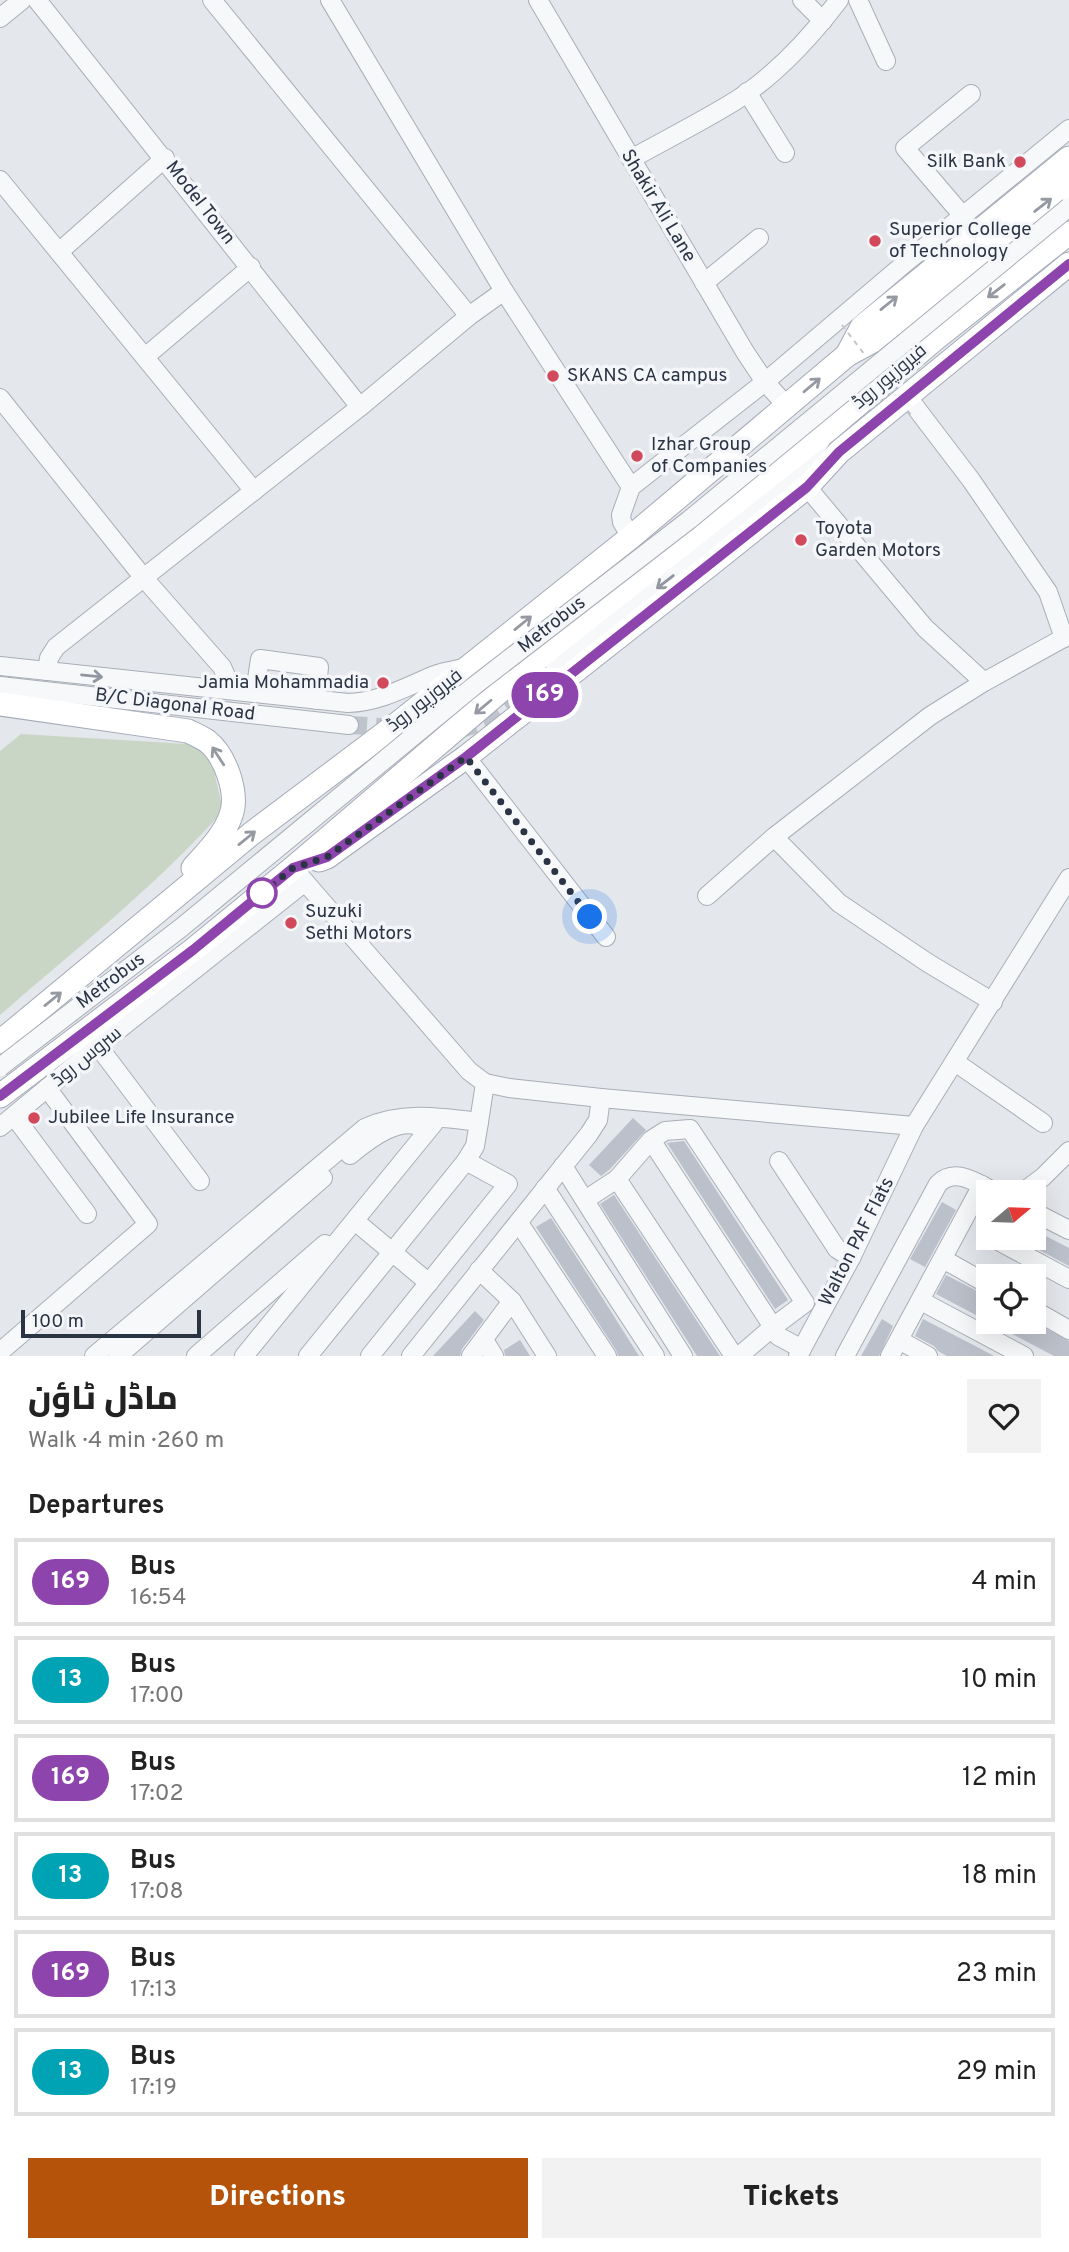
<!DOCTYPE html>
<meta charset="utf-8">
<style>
body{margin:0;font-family:Overpass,Cairo,sans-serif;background:#f2f2f2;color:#222;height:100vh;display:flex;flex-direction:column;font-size:26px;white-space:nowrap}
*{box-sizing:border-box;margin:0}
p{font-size:23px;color:#767676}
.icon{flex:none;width:38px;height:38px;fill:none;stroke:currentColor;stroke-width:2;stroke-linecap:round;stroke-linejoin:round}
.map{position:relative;height:1356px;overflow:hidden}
.panel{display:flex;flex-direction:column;background:#fff;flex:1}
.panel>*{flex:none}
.badge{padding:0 14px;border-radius:23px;font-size:24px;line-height:46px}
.needle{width:46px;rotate:71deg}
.fabs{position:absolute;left:976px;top:1180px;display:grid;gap:14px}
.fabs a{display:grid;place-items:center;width:70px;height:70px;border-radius:0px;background:#fff;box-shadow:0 7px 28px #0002;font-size:35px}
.scale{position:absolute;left:21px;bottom:18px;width:180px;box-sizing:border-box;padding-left:7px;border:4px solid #2b3445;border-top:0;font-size:19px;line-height:24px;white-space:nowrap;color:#2b3445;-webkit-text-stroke:5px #f4f6f9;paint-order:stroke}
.you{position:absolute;width:35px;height:35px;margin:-18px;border:5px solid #fff;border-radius:50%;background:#1a73e8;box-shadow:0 0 0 10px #1a73e833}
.map>.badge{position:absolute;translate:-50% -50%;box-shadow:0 0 0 4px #fff}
h2{padding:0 28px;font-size:26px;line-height:63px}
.round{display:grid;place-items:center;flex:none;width:74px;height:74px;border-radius:0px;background:#f2f2f2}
.head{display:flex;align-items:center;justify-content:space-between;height:119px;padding:0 28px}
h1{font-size:33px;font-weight:800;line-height:52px}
.cta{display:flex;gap:14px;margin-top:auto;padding:14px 28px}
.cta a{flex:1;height:80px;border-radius:0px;background:#b45309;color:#fff;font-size:28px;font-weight:800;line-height:80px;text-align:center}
.cta a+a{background:#f2f2f2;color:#222}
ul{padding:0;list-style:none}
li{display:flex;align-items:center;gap:21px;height:88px;margin:0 14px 10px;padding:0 14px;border:4px solid #e0e0e0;border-radius:0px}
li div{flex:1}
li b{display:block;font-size:26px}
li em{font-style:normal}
li .badge{min-width:77px;font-weight:700;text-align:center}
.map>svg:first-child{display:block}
</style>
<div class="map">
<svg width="1069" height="1356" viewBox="0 0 1069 1356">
<rect width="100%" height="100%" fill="#e4e7ec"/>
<path fill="#c9d6c5" d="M21 734 188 744 211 757 223 811C156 886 76 949 0 1015V751Z"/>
<g fill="#bbc0ca">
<polygon points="633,1118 646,1130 609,1170 601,1176 589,1165"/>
<polygon points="684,1141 788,1300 775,1309 667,1143"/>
<polygon points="614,1195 720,1356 697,1356 600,1204"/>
<polygon points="942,1202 956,1210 925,1267 910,1259"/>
<polygon points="551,1218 588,1275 639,1356 618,1356 616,1350 536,1227"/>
<polygon points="1034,1230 1069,1248 1069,1266 1015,1237 1034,1237"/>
<polygon points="946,1275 989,1297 989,1321 1031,1321 1069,1341 1069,1356 1054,1356 936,1294"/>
<polygon points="475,1311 484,1320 462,1349 460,1356 433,1356"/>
<polygon points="882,1319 893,1326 879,1356 861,1356"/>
<polygon points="923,1319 981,1349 994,1356 947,1356 938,1351 934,1346 915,1336"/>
<polygon points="520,1340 530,1356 505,1356 504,1350"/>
</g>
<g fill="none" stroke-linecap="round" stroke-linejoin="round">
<g stroke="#bfc3cb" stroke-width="18" stroke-dasharray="18 9" stroke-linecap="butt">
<polyline points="349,725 399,728"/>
<polyline points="458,730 486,721 555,669"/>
</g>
<g stroke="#a9aeb7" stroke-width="20">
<g id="minor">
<polyline points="37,0 360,407"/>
<polyline points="212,0 469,316"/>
<polyline points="330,0 504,291 631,487"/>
<polyline points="538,0 745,352 765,382 787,406"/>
<polyline points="802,0 823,21"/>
<polyline points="858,0 886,61"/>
<polyline points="0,18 22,0"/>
<polyline points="747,92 785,153"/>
<path d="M631 159C665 140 701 122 735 101 775 76 810 38 839 0"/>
<polyline points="0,180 254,491"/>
<polyline points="963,216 905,148 971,94"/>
<polyline points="59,252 165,158"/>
<polyline points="704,283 759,238"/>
<polyline points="145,357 251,267"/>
<polyline points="907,396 971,480 1048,592 1064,638"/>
<polyline points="0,398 143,577 222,667 226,676 225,689"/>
<polyline points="807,487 925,628 984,682"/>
<polyline points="631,537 622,522 621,515 631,487 765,382 904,264 1069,129"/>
<path d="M0 666 348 703C379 702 404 688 432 676 442 672 454 670 464 668"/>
<polyline points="555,669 718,540 806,463 821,440"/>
<polyline points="47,671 49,658 56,647 360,407 469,316 504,291"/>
<polyline points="0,686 349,725"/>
<polyline points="255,692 260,659 319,667 316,700"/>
<polyline points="466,757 606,937"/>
<polyline points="774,837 839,903 928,963 993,1002"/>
<polyline points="293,868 469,1071 485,1083 509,1088 601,1098 914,1126"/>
<polyline points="707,896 774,837 930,716 984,682 1069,635"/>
<polyline points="98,1046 200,1181"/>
<polyline points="955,1062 1043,1123"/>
<polyline points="14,1116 87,1214"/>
<polyline points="0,1127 98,1046 305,882"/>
<path d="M350 1155C368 1140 404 1111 427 1131"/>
<polyline points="779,1161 837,1249 851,1258"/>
<polyline points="563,1166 683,1356"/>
<polyline points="617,1179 734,1356"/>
<polyline points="545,1188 655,1356"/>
<polyline points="1023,1192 1043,1177 1069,1151"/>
<polyline points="585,1200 617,1179 651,1140 665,1131 690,1129 805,1303 773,1327 651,1140"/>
<polyline points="1034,1212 1069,1230"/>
<polyline points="355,1221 429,1283"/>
<polyline points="519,1223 607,1356"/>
<polyline points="991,1237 1069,1279"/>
<polyline points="943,1259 989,1285"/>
<polyline points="479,1270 512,1301 547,1356"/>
<polyline points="921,1301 1024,1356"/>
<polyline points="1034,1310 1069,1330"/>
<polyline points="484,1340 494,1356"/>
<polyline points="899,1340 928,1356"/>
<polyline points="0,1352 148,1224 47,1088"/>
<path d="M94 1356 365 1128C401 1111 440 1117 479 1122L485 1083"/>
<polyline points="118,1356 323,1178"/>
<polyline points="196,1356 325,1244"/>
<polyline points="244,1356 434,1123"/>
<polyline points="308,1356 466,1161 475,1146 479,1122"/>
<polyline points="370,1356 508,1184 466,1161"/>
<polyline points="411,1356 589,1134 598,1120 601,1098"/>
<polyline points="471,1356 512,1301"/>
<polyline points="739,1356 773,1327 778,1336 802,1349"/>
<polyline points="798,1356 851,1258 914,1126 1069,878"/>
<path d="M845 1356 938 1184C955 1167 975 1182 995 1192"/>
<polyline points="890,1356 982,1185"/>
</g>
</g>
<g stroke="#a3abb8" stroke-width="25">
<g id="major">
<polyline points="847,355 862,327 1069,158"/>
<path d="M0 704 188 731C194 734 201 737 207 741 225 755 239 793 231 815 224 836 207 852 193 868"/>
<polyline points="319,860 327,857 466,757 711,564 807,487 839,452 1069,264"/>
<polyline points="0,1042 251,834 397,724 631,537 847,355 871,342 1069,184"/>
<polyline points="0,1096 193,950 293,868 553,646 829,429 935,339 1069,233"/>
</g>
</g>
<use href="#minor" stroke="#f7f8fa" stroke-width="18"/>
<use href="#major" stroke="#fff" stroke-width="23"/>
<g stroke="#a9aeb7" stroke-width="20" stroke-linecap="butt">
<polyline id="minor-bridge" points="0,1067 182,927 474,686 689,520 1069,207"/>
</g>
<g stroke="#c2c5cb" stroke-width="2" stroke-dasharray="5 5" stroke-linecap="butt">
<polyline points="842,325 865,355"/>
<polyline points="883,379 911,415"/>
</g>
<use href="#minor-bridge" stroke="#f7f8fa" stroke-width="18"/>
</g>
<defs><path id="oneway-shaft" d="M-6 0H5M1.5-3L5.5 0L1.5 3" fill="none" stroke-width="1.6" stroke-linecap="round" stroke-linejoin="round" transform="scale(1.75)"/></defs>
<g stroke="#959aa2">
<use href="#oneway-shaft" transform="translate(1043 205) rotate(-38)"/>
<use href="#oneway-shaft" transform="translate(996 291) rotate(142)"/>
<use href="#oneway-shaft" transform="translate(889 303) rotate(-39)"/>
<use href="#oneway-shaft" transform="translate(812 385) rotate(-40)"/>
<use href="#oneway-shaft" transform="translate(523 623) rotate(-39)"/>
<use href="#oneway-shaft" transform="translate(483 707) rotate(140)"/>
<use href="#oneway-shaft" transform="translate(218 756) rotate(-123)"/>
<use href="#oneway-shaft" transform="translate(247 838) rotate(-39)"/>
<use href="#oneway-shaft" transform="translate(53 999) rotate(-39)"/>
</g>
<g stroke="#9196a0">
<use href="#oneway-shaft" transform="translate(665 582) rotate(142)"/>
<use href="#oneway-shaft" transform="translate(92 676) rotate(6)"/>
</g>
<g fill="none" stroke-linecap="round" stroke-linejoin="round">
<g stroke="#fff" stroke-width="16">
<polyline id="line" points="0,1096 193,950 293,868 327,857 466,757 807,487 839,452 1069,264"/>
</g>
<use href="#line" stroke="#8e44ad" stroke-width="10"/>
<polyline stroke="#2b3445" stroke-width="7" stroke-dasharray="0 12.6" points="262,893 253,901 293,868 327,857 466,757 590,917"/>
</g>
<g fill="#d1495b" stroke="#f4f6f9" stroke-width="2.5">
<circle cx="1020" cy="162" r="7"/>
<circle cx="875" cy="241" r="7"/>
<circle cx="553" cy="376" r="7"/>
<circle cx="637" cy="456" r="7"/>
<circle cx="801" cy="540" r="7"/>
<circle cx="383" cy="683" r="7"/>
<circle cx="291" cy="923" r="7"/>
<circle cx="34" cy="1118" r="7"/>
</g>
<circle fill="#fff" stroke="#8e44ad" stroke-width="3.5" cx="262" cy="893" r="14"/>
<g text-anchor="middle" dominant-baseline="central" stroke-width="7" stroke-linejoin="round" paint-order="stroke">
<g font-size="19" fill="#2b3445" stroke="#f4f6f9" text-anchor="start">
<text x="1006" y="162" text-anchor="end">Silk Bank</text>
<text x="889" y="230">Superior College<tspan x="889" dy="22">of Technology</tspan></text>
<text x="567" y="376">SKANS CA campus</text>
<text x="651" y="445">Izhar Group<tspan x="651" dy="22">of Companies</tspan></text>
<text x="815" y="529">Toyota<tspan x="815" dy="22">Garden Motors</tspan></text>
<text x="369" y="683" text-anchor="end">Jamia Mohammadia</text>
<text x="305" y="912">Suzuki<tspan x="305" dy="22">Sethi Motors</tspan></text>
<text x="48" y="1118">Jubilee Life Insurance</text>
</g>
<g font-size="19" fill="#2b3445" stroke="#f4f6f9">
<text transform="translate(200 203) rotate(52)">Model Town</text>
<text transform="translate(658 206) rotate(59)">Shakir Ali Lane</text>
<text transform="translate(890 377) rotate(-40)">فیروزپور روڈ</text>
<text transform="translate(552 625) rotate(-38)">Metrobus</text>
<text transform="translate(425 701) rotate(-38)">فیروزپور روڈ</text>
<text transform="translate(175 705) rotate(7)">B/C Diagonal Road</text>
<text transform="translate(111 981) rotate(-37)">Metrobus</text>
<text transform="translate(87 1057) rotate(-39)">سروس روڈ</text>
<text transform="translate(857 1242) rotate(-63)">Walton PAF Flats</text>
</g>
</g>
</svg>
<div class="fabs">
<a><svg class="needle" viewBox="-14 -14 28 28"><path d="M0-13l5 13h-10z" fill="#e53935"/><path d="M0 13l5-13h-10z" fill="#767676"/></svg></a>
<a><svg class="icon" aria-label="locate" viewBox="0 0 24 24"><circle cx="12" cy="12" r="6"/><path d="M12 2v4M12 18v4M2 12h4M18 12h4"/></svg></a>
</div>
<div class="scale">100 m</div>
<div class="you" style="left:590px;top:917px"></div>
<b class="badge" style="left:545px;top:695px;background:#8e44ad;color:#fff">169</b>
</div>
<section class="panel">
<div class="head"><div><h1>ماڈل ٹاؤن</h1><p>Walk · 4 min · 260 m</p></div><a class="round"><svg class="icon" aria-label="heart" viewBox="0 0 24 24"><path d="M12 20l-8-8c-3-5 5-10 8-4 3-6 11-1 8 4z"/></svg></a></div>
<h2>Departures</h2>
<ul>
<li><span class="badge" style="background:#8e44ad;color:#fff">169</span><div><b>Bus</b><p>16:54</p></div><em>4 min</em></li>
<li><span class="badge" style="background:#00a3b4;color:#fff">13</span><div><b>Bus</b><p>17:00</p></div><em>10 min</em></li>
<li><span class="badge" style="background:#8e44ad;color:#fff">169</span><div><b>Bus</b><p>17:02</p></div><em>12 min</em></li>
<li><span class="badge" style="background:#00a3b4;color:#fff">13</span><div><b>Bus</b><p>17:08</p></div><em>18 min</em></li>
<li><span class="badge" style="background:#8e44ad;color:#fff">169</span><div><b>Bus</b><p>17:13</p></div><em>23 min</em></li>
<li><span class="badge" style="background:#00a3b4;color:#fff">13</span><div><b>Bus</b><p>17:19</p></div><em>29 min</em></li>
</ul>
<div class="cta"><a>Directions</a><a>Tickets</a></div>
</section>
